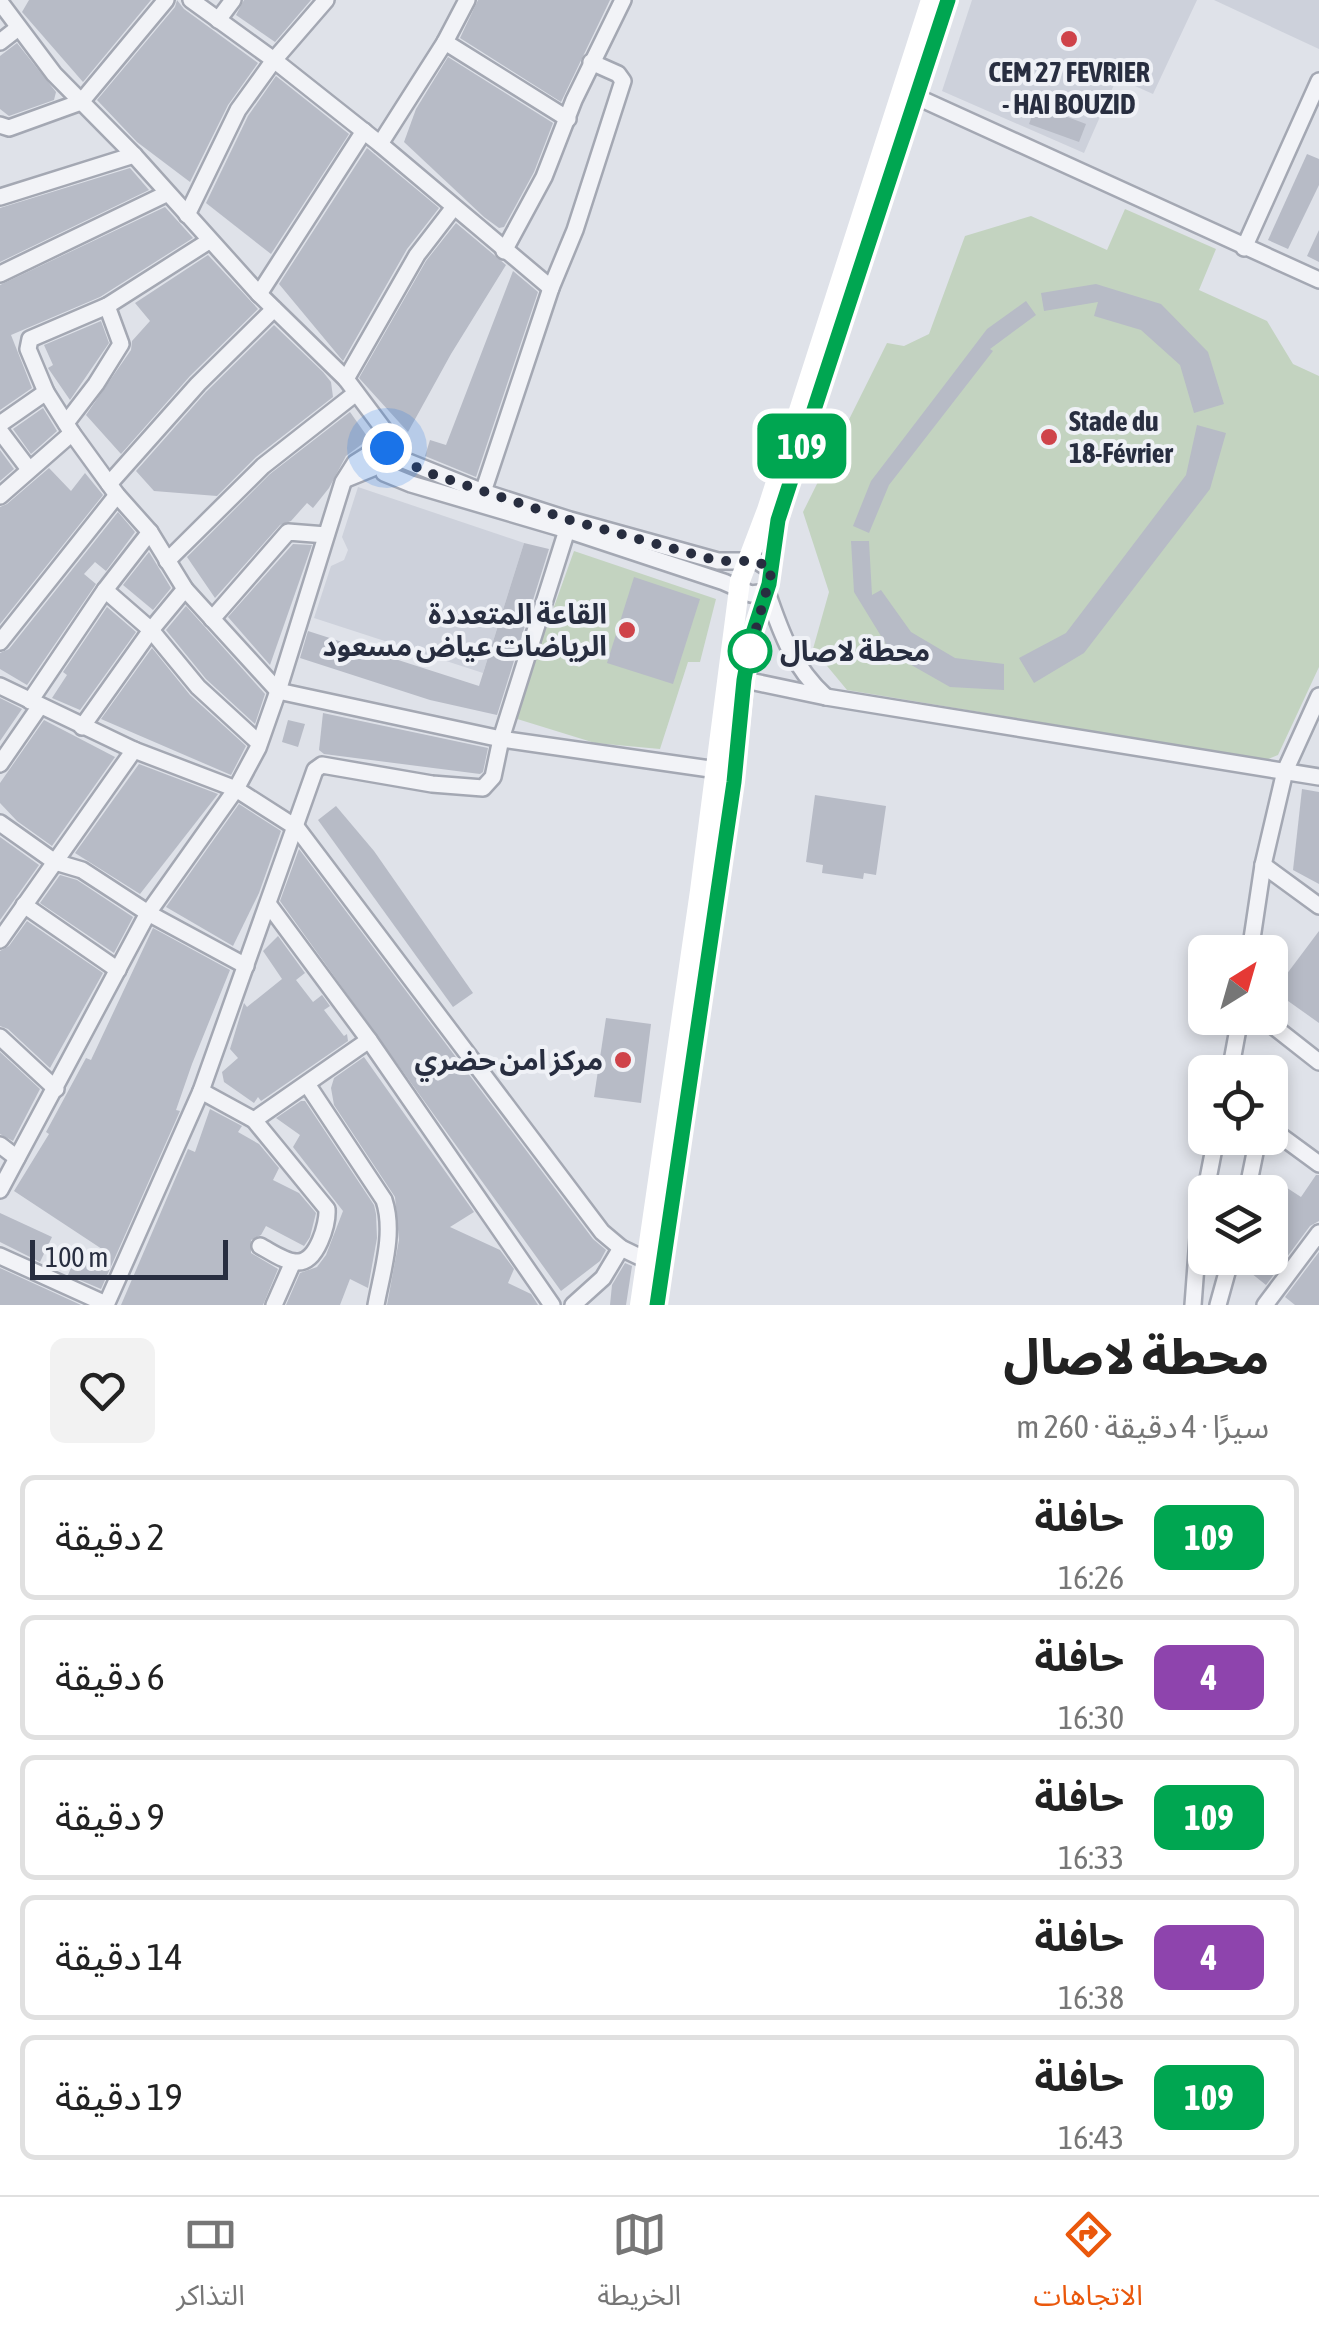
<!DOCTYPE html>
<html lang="ar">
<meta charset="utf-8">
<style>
body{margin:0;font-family:"Asap Condensed","Noto Sans Arabic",sans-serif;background:#f2f2f2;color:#222;direction:rtl;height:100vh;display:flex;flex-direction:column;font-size:38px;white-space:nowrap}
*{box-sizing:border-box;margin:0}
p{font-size:32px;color:#767676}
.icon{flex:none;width:55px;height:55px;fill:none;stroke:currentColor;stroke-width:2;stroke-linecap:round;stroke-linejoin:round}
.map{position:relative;height:1305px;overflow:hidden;direction:ltr}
.side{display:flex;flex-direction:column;background:#fff;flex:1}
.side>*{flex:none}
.badge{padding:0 20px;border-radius:15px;font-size:35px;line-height:65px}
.needle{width:65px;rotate:37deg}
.controls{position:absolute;left:1188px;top:935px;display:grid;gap:20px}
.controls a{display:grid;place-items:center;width:100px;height:100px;border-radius:15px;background:#fff;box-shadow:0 5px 15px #0003;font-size:50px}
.scale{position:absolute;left:30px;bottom:25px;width:198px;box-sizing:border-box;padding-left:10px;border:5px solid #282e40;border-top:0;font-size:28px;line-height:35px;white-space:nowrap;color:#282e40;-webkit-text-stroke:8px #eff1f6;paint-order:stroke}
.you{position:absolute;width:50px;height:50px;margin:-25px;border:8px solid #fff;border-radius:50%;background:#1a73e8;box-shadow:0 0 0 15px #1a73e833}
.map>.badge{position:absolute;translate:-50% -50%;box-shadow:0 0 0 5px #fff}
.round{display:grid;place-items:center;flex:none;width:105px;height:105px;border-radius:15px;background:#f2f2f2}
.head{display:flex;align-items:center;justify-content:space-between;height:170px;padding:0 50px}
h1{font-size:48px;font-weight:800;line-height:75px}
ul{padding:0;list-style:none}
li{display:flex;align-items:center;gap:30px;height:125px;margin:0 20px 15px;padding:0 30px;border:5px solid #e0e0e0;border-radius:15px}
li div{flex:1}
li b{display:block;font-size:38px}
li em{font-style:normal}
li .badge{min-width:110px;font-weight:700;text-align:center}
.menu{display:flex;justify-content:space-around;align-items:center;height:140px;border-top:2px solid #e0e0e0;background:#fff;font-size:28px;color:#767676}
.menu a{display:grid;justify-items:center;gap:5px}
.menu .selected{color:#ea580c}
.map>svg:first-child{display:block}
</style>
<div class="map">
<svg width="1319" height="1305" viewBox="0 0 1319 1305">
<rect width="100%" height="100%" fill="#dfe2e9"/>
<g fill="#cdd1db">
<polygon points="972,0 1197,0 1153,94 1117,78 1084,153 942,91"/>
<polygon points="1214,0 1319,0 1319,49"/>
<polygon points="358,487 524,543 483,673 314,618 331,566 344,560 348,550 342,537"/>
</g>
<g fill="#c3d3c0">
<polygon points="1125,209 1216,249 1199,290 1267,321 1293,364 1319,376 1319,667 1278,755 1266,760 847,690 813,649 829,592 803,512 887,343 904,346 929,334 965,236 1031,216 1107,250"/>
<polygon points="574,551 716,599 700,662 688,662 660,749 595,743 514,718"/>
</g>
<g fill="#b7bbc6">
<polygon points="29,0 151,0 83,82 22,12"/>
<polygon points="177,0 184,9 258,63 228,105 190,182 137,142 97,100 175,7"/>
<polygon points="244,0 311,0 275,42 236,15"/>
<polygon points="478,0 610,0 561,102 460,38"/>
<polygon points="17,43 56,92 54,100 9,116 0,109 0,56"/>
<polygon points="448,57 553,123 534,172 504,227 499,228 484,217 404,142 416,109"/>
<polygon points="276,76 349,134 271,254 206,203 248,116"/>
<polygon points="1036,105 1086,124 1079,142 1029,124"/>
<polygon points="367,148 439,208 407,249 343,361 279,284"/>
<polygon points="1307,154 1319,159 1319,185 1288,249 1268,240"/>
<polygon points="130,168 149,190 0,262 0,208"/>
<polygon points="165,207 193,238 100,297 11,335 32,388 0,410 0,285"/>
<polygon points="456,223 506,265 451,354 408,432 359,378 426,261"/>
<polygon points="1319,230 1319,262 1307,256"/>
<polygon points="208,255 258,309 190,376 121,454 86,415 131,350 132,341 150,321 135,303"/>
<polygon points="513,271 538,292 476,477 425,456 430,440 446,445"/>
<polygon points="1096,284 1161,304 1208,352 1224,404 1194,413 1180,365 1141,330 1094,316 1098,302 1044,311 1041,293"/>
<polygon points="1026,301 1036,315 990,349 993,351 889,485 869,533 853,526 871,481 949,379 987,329"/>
<polygon points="101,321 109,343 70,400 48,368 53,365 44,345"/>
<polygon points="274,325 323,372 331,382 333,397 256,457 217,496 154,491 136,471 206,392"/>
<polygon points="43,408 57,431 31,454 13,429"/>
<polygon points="350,412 369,439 346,456 329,488 313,508 307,503 291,521 280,525 215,598 187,557 270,474"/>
<polygon points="1197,425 1226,433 1210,489 1084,653 1034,683 1019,658 1066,633 1186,475"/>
<polygon points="0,450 14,469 0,481"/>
<polygon points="49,468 71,491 85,473 103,495 0,624 0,507 7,504"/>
<polygon points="118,512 135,532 106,571 95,562 84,574 96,584 27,685 0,669 0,653 9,649"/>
<polygon points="851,541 869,541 872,595 881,590 911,632 955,658 1004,664 1004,690 950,687 892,654 854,592"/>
<polygon points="524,543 549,549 497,715 430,700 300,658 308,631 479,686"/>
<polygon points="293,544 312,545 270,665 228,617"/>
<polygon points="149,552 171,588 153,610 123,585"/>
<polygon points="634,577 700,599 673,684 607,663"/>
<polygon points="186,606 265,694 255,724 206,679 166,630"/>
<polygon points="107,607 136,632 80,710 52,698 67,675 63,672"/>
<polygon points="152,648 190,695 246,746 231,775 101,719"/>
<polygon points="0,698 22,709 0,741"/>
<polygon points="323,713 488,748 483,772 480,774 324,754 319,750"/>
<polygon points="44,720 115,757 52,846 17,821 0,803 0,783"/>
<polygon points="288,720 305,724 298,747 282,742"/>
<polygon points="139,764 218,794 140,894 75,853"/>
<polygon points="1302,789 1319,792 1319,884 1293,870"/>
<polygon points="815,795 886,806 876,875 864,873 863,879 822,873 823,865 806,862"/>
<polygon points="239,804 281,831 259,893 233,946 166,907"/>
<polygon points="336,806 374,851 473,993 453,1007 318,820"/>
<polygon points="0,837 39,865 0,920"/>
<polygon points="299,849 593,1239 606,1250 600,1261 561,1291 280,901"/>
<polygon points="60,875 77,880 133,917 114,953 40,903"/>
<polygon points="27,921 103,973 50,1068 8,1029 0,1026 0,951 9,946"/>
<polygon points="153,928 230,970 192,1064 176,1110 180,1111 101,1289 68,1275 79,1249 101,1259 105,1251 14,1191 49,1134 46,1132 86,1058 91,1060"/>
<polygon points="1319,931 1319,1023 1274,991"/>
<polygon points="278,936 305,973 296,980 313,1002 322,995 330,1006 324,1010 344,1036 347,1034 348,1041 261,1101 258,1097 254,1103 224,1082 222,1072 238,1058 230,1049 244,1003 247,1007 282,979 263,951"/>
<polygon points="606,1018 651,1024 641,1103 594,1097"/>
<polygon points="0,1052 40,1089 13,1141 0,1134"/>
<polygon points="364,1057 474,1212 450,1227 500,1250 514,1269 508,1283 531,1294 538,1305 387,1305 399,1240 395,1197 334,1105 331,1088 334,1078"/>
<polygon points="301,1101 305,1101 374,1205 376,1214 377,1238 368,1288 350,1279 340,1305 286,1305 300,1273 317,1267 326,1255 343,1211 293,1147 300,1135 276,1118"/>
<polygon points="210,1109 242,1126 238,1132 259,1144 279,1168 273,1180 299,1193 316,1213 310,1237 304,1246 266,1226 261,1235 251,1240 251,1253 278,1269 263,1305 121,1305 188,1149 195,1152"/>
<polygon points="1316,1175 1319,1175 1319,1221 1310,1226 1266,1285 1241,1265 1242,1258 1270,1258 1270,1198 1278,1182 1301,1197"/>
<polygon points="0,1213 52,1237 40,1262 0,1242"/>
<polygon points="1319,1252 1319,1305 1295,1305 1285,1297"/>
<polygon points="625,1263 632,1266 626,1305 610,1305 612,1285"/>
<polygon points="0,1268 81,1305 0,1305"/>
</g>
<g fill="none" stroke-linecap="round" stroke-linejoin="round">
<g stroke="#a4a8b3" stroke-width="20">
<g id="minor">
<polyline points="191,0 274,60 380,144 551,288"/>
<polyline points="0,2 54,74 134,155 259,294 346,379 385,431 391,450"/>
<polyline points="218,20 233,0"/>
<polyline points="0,42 18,28"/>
<polyline points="445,42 568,119"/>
<polyline points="917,97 1319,280"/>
<polyline points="0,125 9,128 81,102 166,0"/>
<polyline points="380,144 445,42 467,0"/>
<polyline points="0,197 134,155"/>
<polyline points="187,215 238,110 274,60 326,0"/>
<polyline points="1244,248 1319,81"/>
<polyline points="504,251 544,177 574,100 623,0"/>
<polyline points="0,274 166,194"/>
<polyline points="259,294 364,131"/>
<polyline points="346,379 417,255 454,207"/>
<polyline points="66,423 96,384 121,344 107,306"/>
<polyline points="0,424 46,392"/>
<polyline points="0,431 28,468"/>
<polyline points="396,457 483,492 570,520 718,561 757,561 771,570"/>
<path d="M384 473 411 484 567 530 724 582 751 594 767 592C781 633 793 667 826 697"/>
<polyline points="346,479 373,468"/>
<polyline points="109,484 198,384 274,309"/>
<polyline points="483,492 551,288 575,230 623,81 618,74 591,62"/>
<polyline points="0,496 72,433"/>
<polyline points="567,530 501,739 717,770"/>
<polyline points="167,561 263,466 356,393"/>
<polyline points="105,590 151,630 198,687 259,743"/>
<polyline points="212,619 288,532 326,535"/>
<polyline points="0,642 117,495"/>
<polyline points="745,680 826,697 1319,777"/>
<polyline points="0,686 134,750 236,789 297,828 602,1232 621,1248 646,1260"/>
<polyline points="30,701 105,590 150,532"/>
<polyline points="82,727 151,630 185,589"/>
<polyline points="0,764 40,706"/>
<polyline points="0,823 55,862 82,870 148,913 246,966"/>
<polyline points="1263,865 1319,906"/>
<polyline points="24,905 118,970"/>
<polyline points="269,905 369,1040 552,1305"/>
<polyline points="0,940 134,750"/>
<polyline points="1250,952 1263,865 1285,771 1319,696"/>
<polyline points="1263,1018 1319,1062"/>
<polyline points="0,1037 56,1089"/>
<polyline points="1230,1072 1240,1018"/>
<path d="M307 1084 384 1200C395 1233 382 1272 376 1305"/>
<path d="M201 1091 254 1120 327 1209C328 1224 317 1262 298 1262 286 1263 270 1251 260 1246"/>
<polyline points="254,1120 369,1040"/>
<polyline points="1270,1128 1319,1164"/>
<polyline points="0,1145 17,1158"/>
<polyline points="0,1190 148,913 236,789 258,748 278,691 343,482 355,463 374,451"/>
<polyline points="1247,1192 1258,1138"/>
<polyline points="0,1256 106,1304"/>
<polyline points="106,1305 201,1091 315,770 322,765 432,784 483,788 493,777 501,739 278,691 185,589 150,532 117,495 72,433 46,392 28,349 30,339 107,306 209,241"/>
<polyline points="274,1305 293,1262"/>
<polyline points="573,1305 603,1278 621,1248"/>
<polyline points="1193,1305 1199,1225 1216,1138"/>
<polyline points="1218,1305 1231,1258"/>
<polyline points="1265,1305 1319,1233"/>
</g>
</g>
<use href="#minor" stroke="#f2f3f7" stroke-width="15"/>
<g stroke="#fff" stroke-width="20">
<polyline points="823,380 948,0"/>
<polyline points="640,1305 700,891 740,581 767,510 931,0"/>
<polyline points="657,1305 734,783 745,680 752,636 769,585 776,530 785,498"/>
</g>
</g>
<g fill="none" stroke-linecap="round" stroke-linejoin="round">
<g stroke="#fff" stroke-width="22">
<polyline id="line" points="657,1305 734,782 744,680 752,636 769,584 778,520 948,0"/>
</g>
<use href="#line" stroke="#00a651" stroke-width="15"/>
<polyline stroke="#282e40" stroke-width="10" stroke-dasharray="0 18" points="387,448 396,458 432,474 570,520 718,561 757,561 772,570 748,658 750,651"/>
</g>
<g fill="#cf434a" stroke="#eff1f6" stroke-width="4">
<circle cx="1069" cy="39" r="10"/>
<circle cx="1049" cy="437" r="10"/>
<circle cx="627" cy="630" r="10"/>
<circle cx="623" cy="1060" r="10"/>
</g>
<circle fill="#fff" stroke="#00a651" stroke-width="5" cx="750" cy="651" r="20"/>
<g text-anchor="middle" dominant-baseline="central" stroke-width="8" stroke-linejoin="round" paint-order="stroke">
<g font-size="28" font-weight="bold" fill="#282e40" stroke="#eff1f6" text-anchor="end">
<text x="1069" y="72" text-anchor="middle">CEM 27 FEVRIER<tspan x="1069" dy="32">- HAI BOUZID</tspan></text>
<text x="1069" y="421" text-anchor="start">Stade du<tspan x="1069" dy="32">18-Février</tspan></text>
<text x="607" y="614">القاعة المتعددة<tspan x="607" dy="32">الرياضات عياض مسعود</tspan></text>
<text x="603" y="1060">مركز امن حضري</text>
</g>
<g font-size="28" font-weight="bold" fill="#282e40" stroke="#eff1f6" text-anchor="start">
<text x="780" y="651">محطة لاصال</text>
</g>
</g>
</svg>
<div class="controls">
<a><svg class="needle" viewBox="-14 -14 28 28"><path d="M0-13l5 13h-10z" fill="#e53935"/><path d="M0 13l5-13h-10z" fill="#767676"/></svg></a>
<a><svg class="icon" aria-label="locate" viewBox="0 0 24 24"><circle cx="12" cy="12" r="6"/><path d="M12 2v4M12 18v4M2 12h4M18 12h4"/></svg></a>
<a><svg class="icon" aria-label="layers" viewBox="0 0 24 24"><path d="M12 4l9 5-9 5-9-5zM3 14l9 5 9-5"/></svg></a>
</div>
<div class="scale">100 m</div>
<div class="you" style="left:387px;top:448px"></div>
<b class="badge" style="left:802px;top:446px;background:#00a651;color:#fff">109</b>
</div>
<section class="side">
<div class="head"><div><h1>محطة لاصال</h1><p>سيرًا · 4 دقيقة · 260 m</p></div><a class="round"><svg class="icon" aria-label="heart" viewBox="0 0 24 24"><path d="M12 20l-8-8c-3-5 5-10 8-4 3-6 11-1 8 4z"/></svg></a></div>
<ul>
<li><span class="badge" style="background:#00a651;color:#fff">109</span><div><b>حافلة</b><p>16:26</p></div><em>2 دقيقة</em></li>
<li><span class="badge" style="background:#8e44ad;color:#fff">4</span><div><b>حافلة</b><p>16:30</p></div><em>6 دقيقة</em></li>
<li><span class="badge" style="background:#00a651;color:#fff">109</span><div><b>حافلة</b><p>16:33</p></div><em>9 دقيقة</em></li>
<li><span class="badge" style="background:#8e44ad;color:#fff">4</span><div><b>حافلة</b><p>16:38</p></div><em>14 دقيقة</em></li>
<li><span class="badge" style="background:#00a651;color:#fff">109</span><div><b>حافلة</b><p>16:43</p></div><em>19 دقيقة</em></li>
</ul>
</section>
<nav class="menu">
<a class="selected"><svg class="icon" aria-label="directions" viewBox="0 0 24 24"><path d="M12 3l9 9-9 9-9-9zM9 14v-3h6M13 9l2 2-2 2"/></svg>الاتجاهات</a>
<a><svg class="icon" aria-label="map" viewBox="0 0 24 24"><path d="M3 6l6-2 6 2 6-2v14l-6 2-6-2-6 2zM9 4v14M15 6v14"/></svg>الخريطة</a>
<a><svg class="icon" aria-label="tickets" viewBox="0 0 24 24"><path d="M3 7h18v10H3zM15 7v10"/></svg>التذاكر</a>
</nav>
